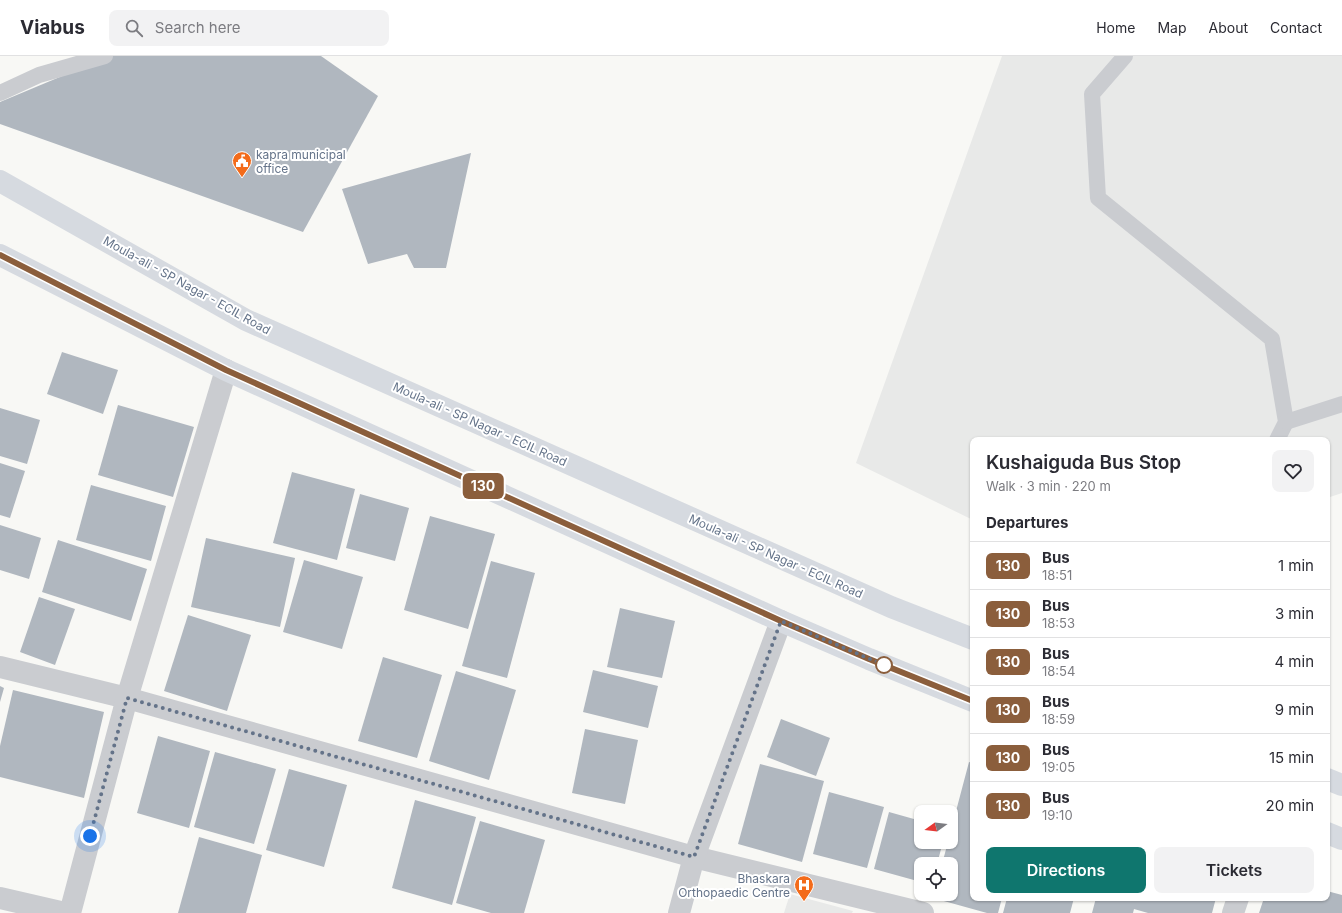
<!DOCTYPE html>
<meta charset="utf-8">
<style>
body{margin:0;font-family:Inter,sans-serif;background:#f2f2f3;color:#2b2b33;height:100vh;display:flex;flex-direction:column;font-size:15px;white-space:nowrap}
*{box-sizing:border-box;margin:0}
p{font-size:13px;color:#7c7c81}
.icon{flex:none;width:22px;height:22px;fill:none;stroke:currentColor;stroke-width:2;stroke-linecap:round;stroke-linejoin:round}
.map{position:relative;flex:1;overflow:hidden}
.drawer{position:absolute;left:970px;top:381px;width:360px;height:464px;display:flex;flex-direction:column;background:#fff;border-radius:8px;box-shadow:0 1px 3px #0004}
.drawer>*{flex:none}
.badge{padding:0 8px;border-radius:6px;font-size:14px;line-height:26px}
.needle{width:26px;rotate:255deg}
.buttons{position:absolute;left:914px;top:749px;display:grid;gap:8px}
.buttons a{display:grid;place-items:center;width:44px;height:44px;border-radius:8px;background:#fff;box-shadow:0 1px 3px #0004;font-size:20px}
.you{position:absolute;width:20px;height:20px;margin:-10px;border:3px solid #fff;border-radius:50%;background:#1a73e8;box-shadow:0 0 0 6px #1a73e833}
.map>.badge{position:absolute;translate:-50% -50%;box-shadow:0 0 0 2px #fff}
h2{padding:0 16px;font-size:15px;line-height:36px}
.round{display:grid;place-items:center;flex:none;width:42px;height:42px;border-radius:8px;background:#f2f2f3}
.headline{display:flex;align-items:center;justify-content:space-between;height:68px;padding:0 16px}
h1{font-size:19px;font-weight:600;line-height:30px}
.action{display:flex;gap:8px;margin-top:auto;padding:8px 16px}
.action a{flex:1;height:46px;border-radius:8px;background:#0f766e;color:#fff;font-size:16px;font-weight:600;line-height:46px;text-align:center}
.action a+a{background:#f2f2f3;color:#2b2b33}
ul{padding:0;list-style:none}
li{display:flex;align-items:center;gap:12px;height:48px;padding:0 16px;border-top:1px solid #e1e1e2}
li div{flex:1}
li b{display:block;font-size:15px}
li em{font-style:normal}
li .badge{min-width:44px;font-weight:700;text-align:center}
header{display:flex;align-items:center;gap:24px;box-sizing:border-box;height:56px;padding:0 20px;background:#fff;border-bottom:1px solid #e1e1e2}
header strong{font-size:19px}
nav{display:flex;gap:22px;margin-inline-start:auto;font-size:14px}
.search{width:280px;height:36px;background:#f2f2f3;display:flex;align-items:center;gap:10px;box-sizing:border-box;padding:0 14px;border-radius:8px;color:#7c7c81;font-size:15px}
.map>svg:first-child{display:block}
</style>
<header>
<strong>Viabus</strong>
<div class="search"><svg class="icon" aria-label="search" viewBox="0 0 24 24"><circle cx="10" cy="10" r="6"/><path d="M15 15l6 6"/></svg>Search here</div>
<nav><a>Home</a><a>Map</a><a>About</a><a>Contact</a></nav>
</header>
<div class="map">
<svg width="1342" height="857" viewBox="0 0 1342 857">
<rect width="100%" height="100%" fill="#f8f8f5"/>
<g fill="#e8e9e8">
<polygon points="1002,0 1342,0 1342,437 1327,442 1327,384 973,384 973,464 856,407"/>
<polygon points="790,838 853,855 852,857 784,857"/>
</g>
<g fill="#b0b7bf">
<polygon points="110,0 321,0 378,40 303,176 0,68 0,46"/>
<polygon points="471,97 446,212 414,212 407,198 368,208 342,133"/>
<polygon points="62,296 118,314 103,358 47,338"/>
<polygon points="118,349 194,371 173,441 98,419"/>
<polygon points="0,352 40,364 27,408 0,400"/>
<polygon points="0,407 25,415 10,462 0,459"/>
<polygon points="292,416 355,433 337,504 273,487"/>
<polygon points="91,429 166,450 151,505 76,484"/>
<polygon points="360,438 409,452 395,505 346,492"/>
<polygon points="430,460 495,478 468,573 404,554"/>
<polygon points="0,469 41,482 29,523 0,514"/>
<polygon points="206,482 295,502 280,571 191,551"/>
<polygon points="58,484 147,513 131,565 42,536"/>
<polygon points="304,504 363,521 342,593 283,576"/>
<polygon points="491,505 535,517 507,622 462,610"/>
<polygon points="39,541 75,553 55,609 20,596"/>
<polygon points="620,552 675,565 662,622 607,611"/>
<polygon points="188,559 251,579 227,655 164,635"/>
<polygon points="383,601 442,619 417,702 358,685"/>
<polygon points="593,614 658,630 648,672 583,656"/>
<polygon points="456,615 516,634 489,724 429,705"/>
<polygon points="0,630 4,632 0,646"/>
<polygon points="13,634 104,656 84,742 0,721 0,690"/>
<polygon points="781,663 830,682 816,720 767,701"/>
<polygon points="585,673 638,684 625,748 572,737"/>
<polygon points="158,680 210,695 189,772 137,757"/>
<polygon points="215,696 276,713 254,788 194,771"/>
<polygon points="969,706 973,707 973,842 1002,842 998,857 987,857 933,842 934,838 951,838 951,808 942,808 948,786 951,786 951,774"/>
<polygon points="760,708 824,725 802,806 738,788"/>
<polygon points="289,713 347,729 324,811 266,794"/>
<polygon points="829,736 884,751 867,812 813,798"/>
<polygon points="415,744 476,761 452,849 392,832"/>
<polygon points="889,756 921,765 921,786 943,786 937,808 921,808 921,826 874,813"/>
<polygon points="480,765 545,784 524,857 491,857 456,847"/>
<polygon points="199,781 262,799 246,857 178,857"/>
<polygon points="1327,835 1342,839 1342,857 1259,857 1264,842 1327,842"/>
<polygon points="1007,842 1074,842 1070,857 1003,857"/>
<polygon points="1096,842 1216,842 1212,857 1148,857 1134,853 1133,857 1092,857"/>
</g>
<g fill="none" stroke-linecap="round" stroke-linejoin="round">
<g stroke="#caccd0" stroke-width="16">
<polyline points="1125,0 1092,38 1098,142 1272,283 1286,366 1277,384"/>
<polyline points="0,37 39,19 105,0"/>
<polyline points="1286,366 1342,348"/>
</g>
<g stroke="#caccd0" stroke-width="22">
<polyline points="0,611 127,642 694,801 923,857"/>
<polyline points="0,842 65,857"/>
<polyline points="70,857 127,642 226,314"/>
<polyline points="679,857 694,801 781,565"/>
<polyline points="1233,857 1238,842"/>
</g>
<g stroke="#d6dae0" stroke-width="22">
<polyline points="0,125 246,264 891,551 973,583"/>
<polyline points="0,199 226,314 781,565 869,603 973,645"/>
<polyline points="1327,723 1342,729"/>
<polyline points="1327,777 1342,783"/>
</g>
</g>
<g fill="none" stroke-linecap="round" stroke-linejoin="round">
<g stroke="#fff" stroke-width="9">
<polyline id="line" points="0,199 226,314 781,565 869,603 973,645"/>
</g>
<use href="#line" stroke="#8b5e3c" stroke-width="6"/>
<polyline stroke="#647389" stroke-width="4" stroke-dasharray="0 7.2" points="90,780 127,642 694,801 781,565 884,609"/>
</g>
<defs>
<g id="civic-pin" transform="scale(1)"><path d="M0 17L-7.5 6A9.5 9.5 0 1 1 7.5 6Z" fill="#f36b1a" stroke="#fff"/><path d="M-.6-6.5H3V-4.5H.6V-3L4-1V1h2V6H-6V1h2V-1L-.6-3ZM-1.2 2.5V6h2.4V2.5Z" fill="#fff"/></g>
<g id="hospital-pin" transform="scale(1)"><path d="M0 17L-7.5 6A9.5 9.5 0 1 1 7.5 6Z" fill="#f36b1a" stroke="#fff"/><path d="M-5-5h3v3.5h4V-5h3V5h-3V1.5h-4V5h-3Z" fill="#fff"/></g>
</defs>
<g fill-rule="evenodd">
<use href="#civic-pin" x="242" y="105"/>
<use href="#hospital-pin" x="804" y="829"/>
</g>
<circle fill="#fff" stroke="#8b5e3c" stroke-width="2" cx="884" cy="609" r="8"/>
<g text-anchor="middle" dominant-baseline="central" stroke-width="4" stroke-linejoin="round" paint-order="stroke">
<g font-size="12" fill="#647389" stroke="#fff" text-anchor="start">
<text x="256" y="98">kapra municipal<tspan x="256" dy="14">office</tspan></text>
<text x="790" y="822" text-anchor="end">Bhaskara<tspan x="790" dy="14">Orthopaedic Centre</tspan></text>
</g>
<g font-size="12" fill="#647389" stroke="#fff">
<text transform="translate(187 229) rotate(29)">Moula-ali - SP Nagar - ECIL Road</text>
<text transform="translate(480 368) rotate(24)">Moula-ali - SP Nagar - ECIL Road</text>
<text transform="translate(776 500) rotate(24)">Moula-ali - SP Nagar - ECIL Road</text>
</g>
</g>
</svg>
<div class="buttons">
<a><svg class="needle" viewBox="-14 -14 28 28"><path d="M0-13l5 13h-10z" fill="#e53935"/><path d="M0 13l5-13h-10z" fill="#7c7c81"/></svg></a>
<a><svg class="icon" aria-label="locate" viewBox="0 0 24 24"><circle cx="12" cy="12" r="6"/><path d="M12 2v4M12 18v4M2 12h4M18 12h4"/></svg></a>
</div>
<div class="you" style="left:90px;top:780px"></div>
<b class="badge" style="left:483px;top:430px;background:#8b5e3c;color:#fff">130</b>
<section class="drawer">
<div class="headline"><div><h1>Kushaiguda Bus Stop</h1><p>Walk · 3 min · 220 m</p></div><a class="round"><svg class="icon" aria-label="heart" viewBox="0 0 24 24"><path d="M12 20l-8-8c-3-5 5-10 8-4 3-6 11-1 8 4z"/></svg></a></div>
<h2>Departures</h2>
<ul>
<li><span class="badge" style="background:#8b5e3c;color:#fff">130</span><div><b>Bus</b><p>18:51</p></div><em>1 min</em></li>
<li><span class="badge" style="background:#8b5e3c;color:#fff">130</span><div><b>Bus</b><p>18:53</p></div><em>3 min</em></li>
<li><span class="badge" style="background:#8b5e3c;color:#fff">130</span><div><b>Bus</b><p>18:54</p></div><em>4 min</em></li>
<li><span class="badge" style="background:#8b5e3c;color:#fff">130</span><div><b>Bus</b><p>18:59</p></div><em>9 min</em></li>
<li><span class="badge" style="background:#8b5e3c;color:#fff">130</span><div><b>Bus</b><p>19:05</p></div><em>15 min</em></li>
<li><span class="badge" style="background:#8b5e3c;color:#fff">130</span><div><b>Bus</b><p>19:10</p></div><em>20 min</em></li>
</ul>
<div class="action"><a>Directions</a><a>Tickets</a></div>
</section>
</div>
